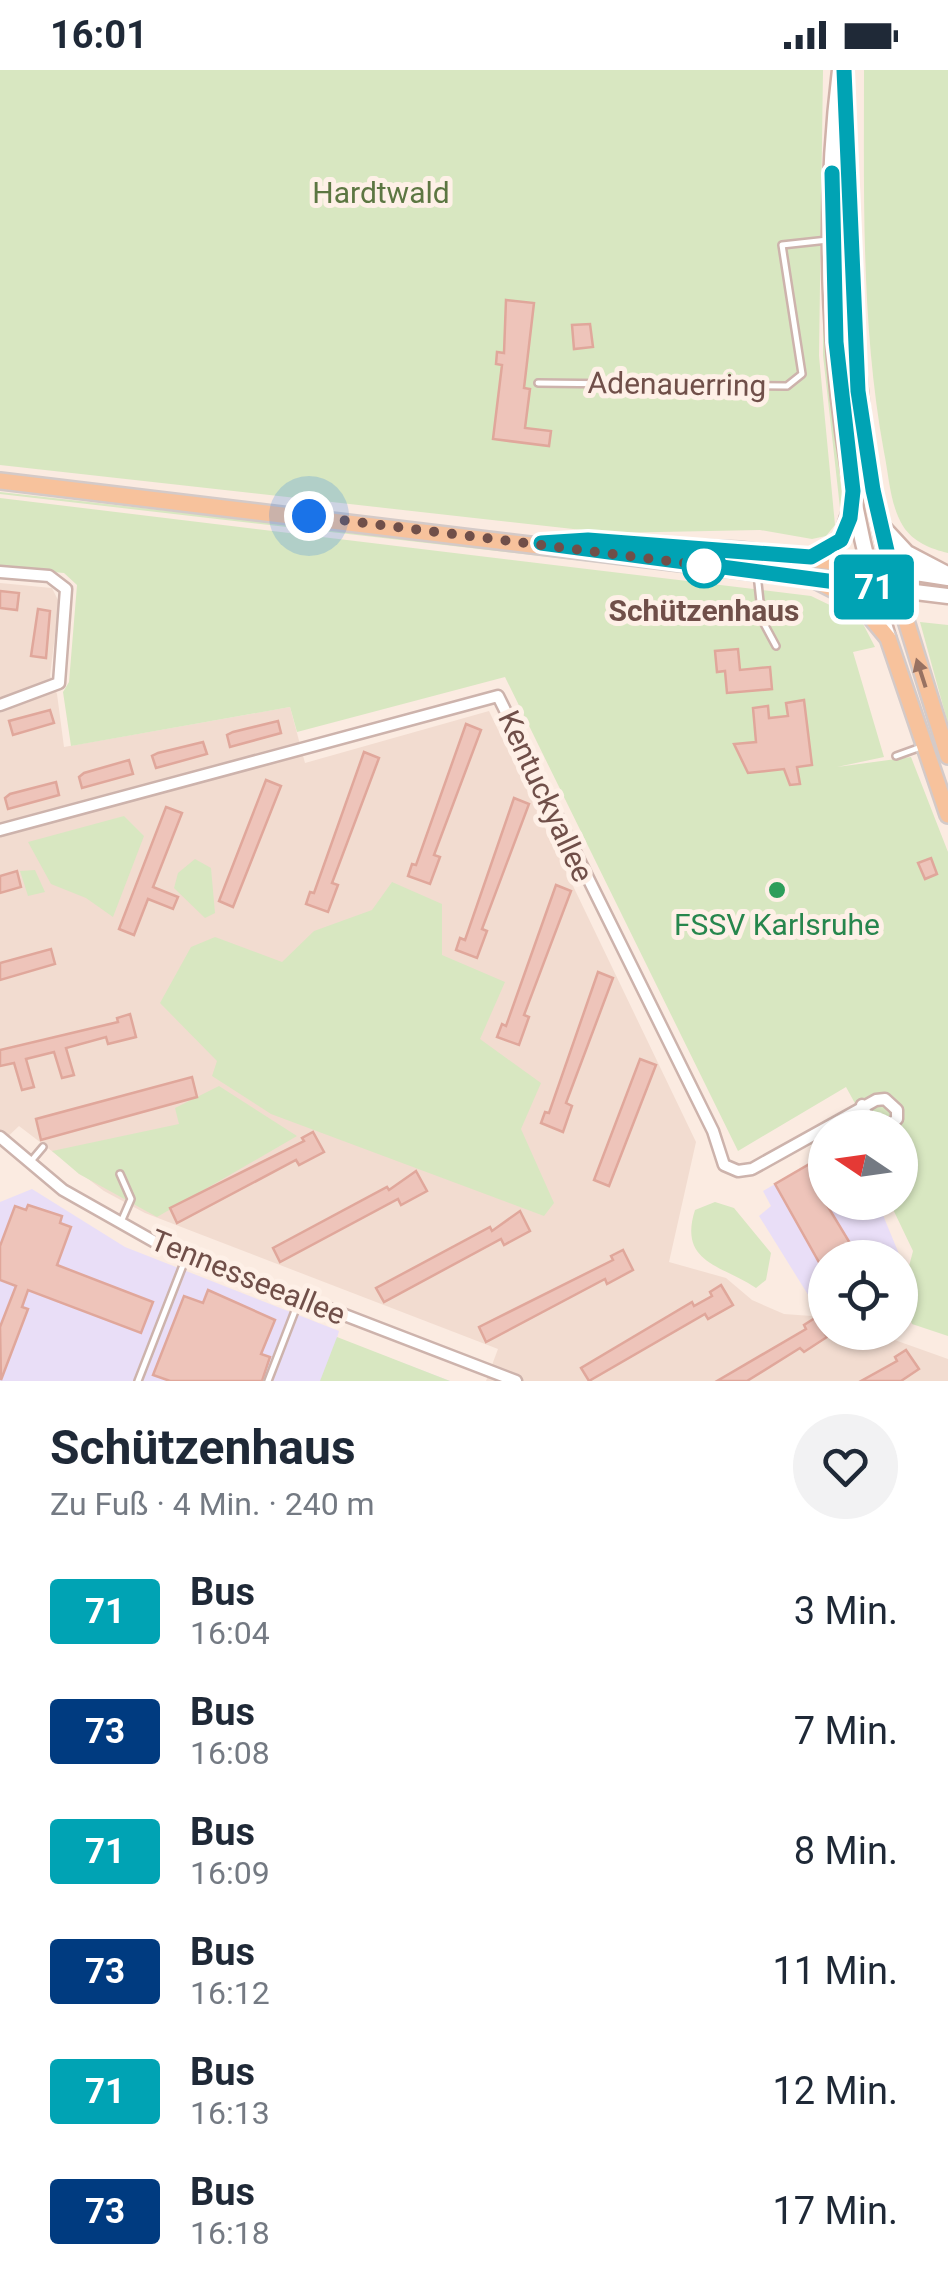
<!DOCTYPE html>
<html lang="de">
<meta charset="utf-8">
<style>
body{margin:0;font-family:Roboto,sans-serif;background:#f2f2f3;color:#1f2937;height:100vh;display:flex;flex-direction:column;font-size:38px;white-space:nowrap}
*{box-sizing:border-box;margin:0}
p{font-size:32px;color:#747a83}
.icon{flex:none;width:55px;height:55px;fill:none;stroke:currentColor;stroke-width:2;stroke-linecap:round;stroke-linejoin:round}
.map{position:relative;height:1311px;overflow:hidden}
.details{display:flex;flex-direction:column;background:#fff;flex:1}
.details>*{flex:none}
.badge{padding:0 20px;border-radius:8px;font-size:35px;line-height:65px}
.needle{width:65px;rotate:283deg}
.tools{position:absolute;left:808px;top:1040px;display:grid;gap:20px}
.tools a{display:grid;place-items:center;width:110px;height:110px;border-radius:50%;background:#fff;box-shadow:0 2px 8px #0004;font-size:50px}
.you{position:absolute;width:50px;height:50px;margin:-25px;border:8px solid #fff;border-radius:50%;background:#1a73e8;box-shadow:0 0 0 15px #1a73e833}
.map>.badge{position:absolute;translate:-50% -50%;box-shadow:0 0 0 5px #fff}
.round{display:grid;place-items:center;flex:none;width:105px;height:105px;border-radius:52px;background:#f2f2f3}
.summary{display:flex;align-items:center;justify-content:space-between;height:170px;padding:0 50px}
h1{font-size:48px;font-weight:700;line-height:75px}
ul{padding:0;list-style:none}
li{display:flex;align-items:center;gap:30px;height:120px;padding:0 50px}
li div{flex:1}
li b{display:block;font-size:38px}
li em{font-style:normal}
li .badge{min-width:110px;font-weight:700;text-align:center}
.status{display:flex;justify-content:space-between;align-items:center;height:70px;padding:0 50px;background:#fff;direction:ltr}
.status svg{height:28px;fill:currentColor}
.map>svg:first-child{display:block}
</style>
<div class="status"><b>16:01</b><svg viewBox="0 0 49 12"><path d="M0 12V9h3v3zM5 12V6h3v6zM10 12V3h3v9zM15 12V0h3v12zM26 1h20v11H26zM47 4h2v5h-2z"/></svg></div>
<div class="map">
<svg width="948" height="1311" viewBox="0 0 948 1311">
<rect width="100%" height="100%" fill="#fbebe1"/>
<polygon fill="#f2dcd0" points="0,513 52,518 59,532 50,606 57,624 64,677 290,637 305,693 489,641 696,1072 669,1192 726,1208 752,1230 784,1244 825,1247 825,1262 875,1263 948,1289 948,1311 486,1311 498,1279 145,1143 104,1121 19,1056 0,1074"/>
<g fill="#e9def7">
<polygon points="825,1080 825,1132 878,1133 899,1184 825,1188 823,1241 815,1236 759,1146 771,1136 763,1121 822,1087"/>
<polygon points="32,1119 125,1177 339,1261 337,1268 450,1311 0,1311 0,1132"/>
</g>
<g fill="#d8e7c1">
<polygon points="0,0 823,0 819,286 835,455 826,466 812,469 760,460 609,463 0,395"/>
<path d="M864 0H948V483C931 479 913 472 903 456 890 435 889 406 884 382 861 256 864 128 864 0Z"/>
<polygon points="823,180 829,318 844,441 841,447 823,285"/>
<polygon points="0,422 615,491 679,502 0,424"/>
<polygon points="0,428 811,526 861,550 875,577 853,582 884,687 837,697 911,687 948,782 948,1266 912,1254 901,1227 913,1181 890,1133 900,1132 900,1058 868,1057 846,1017 738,1081 505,607 297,662 290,637 71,676 63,622 69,612 77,515 64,503 0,497"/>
<polygon points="920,552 948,555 948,654"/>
<polygon points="124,746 144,766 113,847 86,828 51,814 28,772"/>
<polygon points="195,789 211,798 215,843 205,848 174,818 178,803"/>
<polygon points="35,800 45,822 28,826 20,801"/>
<polygon points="392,812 442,834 442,885 505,912 480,969 541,1013 521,1059 554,1133 544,1146 271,1044 212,1006 217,991 160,933 191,877 215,867 282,892 314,861 372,840"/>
<polygon points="219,1016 297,1066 157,1147 79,1104 52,1081 179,1054 175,1038"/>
<path d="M715 1132 734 1138 771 1183 766 1210 756 1218C722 1195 678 1193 695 1140Z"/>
<polygon points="337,1267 450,1311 320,1311"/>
</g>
<g fill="#eec4ba" stroke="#e0a79b" stroke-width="2.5">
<polygon points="506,230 534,233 524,318 530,319 525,358 551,361 549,376 493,369 502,295 496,294 497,282 504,283"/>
<polygon points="590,254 593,277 574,279 572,255"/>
<polygon points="0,521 19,523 17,540 0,538"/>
<polygon points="38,539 50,541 46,588 31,586"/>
<polygon points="738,579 740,600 770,597 772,619 727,623 725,601 717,602 715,581"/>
<polygon points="804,630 812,695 797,697 800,714 790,715 784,699 748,703 734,674 756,672 753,638 768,636 769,648 788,646 786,633"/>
<polygon points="50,640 54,653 13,665 9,651"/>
<polygon points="278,651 281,663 230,677 227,665 233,662"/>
<polygon points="466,654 481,660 434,785 440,787 430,814 408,806 412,794 416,795"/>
<polygon points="203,672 207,684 156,698 152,686 158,683"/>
<polygon points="364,682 379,688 332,813 338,815 328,842 306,834 310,822 314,823"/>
<polygon points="129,690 133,704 82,718 79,707 84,703"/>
<polygon points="266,710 281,716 233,837 219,831"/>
<polygon points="56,712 59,725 8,739 5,728 10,724"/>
<polygon points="514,728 529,734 482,859 487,861 477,888 456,880 460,868 465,870"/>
<polygon points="166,737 182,743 153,817 178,827 173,839 148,829 134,865 119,859"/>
<polygon points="931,788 937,804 925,809 918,793"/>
<polygon points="17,801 21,817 0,823 0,806"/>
<polygon points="556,815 571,821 524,945 529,947 519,975 497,967 502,954 506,956"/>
<polygon points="51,879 55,894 0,910 0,893"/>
<polygon points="598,902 613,908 566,1033 572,1036 563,1062 541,1053 545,1042 549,1043"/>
<polygon points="130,944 136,967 108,974 106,967 66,978 74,1005 62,1008 54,982 26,989 34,1017 22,1020 14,993 0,996 0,980 118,952 117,948"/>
<polygon points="640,989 656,995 609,1116 594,1110"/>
<polygon points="192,1007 197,1027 41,1070 36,1049"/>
<polygon points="313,1062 324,1082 299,1095 296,1090 177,1153 170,1138 304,1071 302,1068"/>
<polygon points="825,1085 825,1132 859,1188 825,1188 825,1203 775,1114"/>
<polygon points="416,1101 427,1121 401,1135 398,1129 280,1192 273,1178 387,1117 389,1120"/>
<polygon points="28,1135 62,1146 60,1153 71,1157 57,1195 153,1232 141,1263 28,1220 22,1237 28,1239 1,1310 0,1257 16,1216 0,1210 0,1176 15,1136 26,1140"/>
<polygon points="520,1141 530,1161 504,1175 501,1169 384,1232 376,1218 490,1157 492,1161"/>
<polygon points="623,1180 633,1200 607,1214 605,1209 486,1272 479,1257 613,1190 611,1186"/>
<polygon points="721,1215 733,1235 708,1249 705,1244 589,1311 581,1298 692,1232 694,1236 712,1226 710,1222"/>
<polygon points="208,1220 275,1250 261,1284 270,1287 262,1311 170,1311 153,1305 184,1226 203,1233"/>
<polygon points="815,1248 827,1267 804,1282 800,1278 747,1311 717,1311 806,1259 804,1255"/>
<polygon points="906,1280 919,1299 901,1311 861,1311 897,1291 895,1287"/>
</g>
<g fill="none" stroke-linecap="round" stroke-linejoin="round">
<g stroke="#cdb3ac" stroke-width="10">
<g id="service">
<polyline points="538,313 787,316 802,304 782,175 846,168"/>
<polyline points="757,504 762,550 776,576"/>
<polyline points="896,686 921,677"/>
<polyline points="32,1090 43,1077"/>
<polyline points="120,1104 131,1129 121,1152"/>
<polyline points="138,1311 187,1185"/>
<polyline points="268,1311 300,1228"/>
</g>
</g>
<g stroke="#cdb3ac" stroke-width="15">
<g id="minor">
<polyline points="0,502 49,506 66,519 59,613 0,635"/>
<polyline points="0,760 498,626 713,1061 724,1095 738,1101 752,1099 876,1030 885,1029 897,1040 897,1049 886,1058"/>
<polyline points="862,1035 869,1050 879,1058"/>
<polyline points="0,1067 63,1120 155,1172 516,1311"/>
</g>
</g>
<g stroke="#d0b2a9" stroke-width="19">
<g id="secondary">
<path d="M840 0C817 186 833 388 888 567"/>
<path d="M845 16C854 178 848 340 890 499L948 508"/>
<polyline points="881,455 907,483 947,504"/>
<polyline points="811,487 841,470 851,437"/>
<polyline points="818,510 948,526"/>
</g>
</g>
<g stroke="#d4cac8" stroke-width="20">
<g id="primary">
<polyline points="0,411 813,509 858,532 888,568 948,745"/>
<polyline points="557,472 739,480 890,499 948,686"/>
</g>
</g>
<use href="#service" stroke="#fff" stroke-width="5"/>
<use href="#minor" stroke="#fff" stroke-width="10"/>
<use href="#secondary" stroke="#fff" stroke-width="14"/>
<use href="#primary" stroke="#f7c29c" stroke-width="15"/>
</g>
<defs><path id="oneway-solid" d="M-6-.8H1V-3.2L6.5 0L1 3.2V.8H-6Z" transform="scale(2.5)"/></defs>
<use fill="#987262" href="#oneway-solid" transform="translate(921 603) rotate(-108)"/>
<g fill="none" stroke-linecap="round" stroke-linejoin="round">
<g stroke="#fff" stroke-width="22">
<polyline id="line" points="832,103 836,272 853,421 850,448 841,470 811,487 588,470 541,473 896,520 873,420 858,321 844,0"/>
</g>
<use href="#line" stroke="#00a3b4" stroke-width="15"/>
<polyline stroke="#704f49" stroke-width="10" stroke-dasharray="0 18" points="309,446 709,496 704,496"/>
</g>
<circle fill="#fff" stroke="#00a3b4" stroke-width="5" cx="704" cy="496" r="20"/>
<circle fill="#2e9e5b" stroke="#fef0e7" stroke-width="4" cx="777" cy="820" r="10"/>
<g text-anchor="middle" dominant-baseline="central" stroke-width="10" stroke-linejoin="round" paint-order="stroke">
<g font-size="30" fill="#5c7642" stroke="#fef0e7">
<text x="381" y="122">Hardtwald</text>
</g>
<g font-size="30" fill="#704f49" stroke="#fef0e7">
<text transform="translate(677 314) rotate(1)">Adenauerring</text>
<text transform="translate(546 726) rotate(65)">Kentuckyallee</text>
<text transform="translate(248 1207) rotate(22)">Tennesseeallee</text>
</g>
<g font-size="30" font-weight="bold" fill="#704f49" stroke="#fef0e7">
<text x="704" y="540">Schützenhaus</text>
</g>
<g font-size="30" fill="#27864d" stroke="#fef0e7">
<text x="777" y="854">FSSV Karlsruhe</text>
</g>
</g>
</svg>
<div class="tools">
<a><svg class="needle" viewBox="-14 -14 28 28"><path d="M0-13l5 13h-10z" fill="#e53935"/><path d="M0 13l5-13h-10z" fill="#747a83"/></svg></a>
<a><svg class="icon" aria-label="locate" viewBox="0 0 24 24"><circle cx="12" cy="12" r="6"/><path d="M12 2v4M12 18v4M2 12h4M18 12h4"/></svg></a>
</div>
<div class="you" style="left:309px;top:446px"></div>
<b class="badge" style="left:874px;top:517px;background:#00a3b4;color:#fff">71</b>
</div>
<section class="details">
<div class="summary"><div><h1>Schützenhaus</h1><p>Zu Fuß · 4 Min. · 240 m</p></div><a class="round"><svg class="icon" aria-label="heart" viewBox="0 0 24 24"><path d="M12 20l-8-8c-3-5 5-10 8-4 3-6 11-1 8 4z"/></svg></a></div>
<ul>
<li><span class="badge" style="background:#00a3b4;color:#fff">71</span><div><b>Bus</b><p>16:04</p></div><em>3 Min.</em></li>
<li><span class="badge" style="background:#003b80;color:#fff">73</span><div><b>Bus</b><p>16:08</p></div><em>7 Min.</em></li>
<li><span class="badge" style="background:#00a3b4;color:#fff">71</span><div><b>Bus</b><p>16:09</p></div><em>8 Min.</em></li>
<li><span class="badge" style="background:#003b80;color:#fff">73</span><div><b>Bus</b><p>16:12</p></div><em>11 Min.</em></li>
<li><span class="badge" style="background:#00a3b4;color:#fff">71</span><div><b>Bus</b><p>16:13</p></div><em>12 Min.</em></li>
<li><span class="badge" style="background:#003b80;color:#fff">73</span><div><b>Bus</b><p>16:18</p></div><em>17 Min.</em></li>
</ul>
</section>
